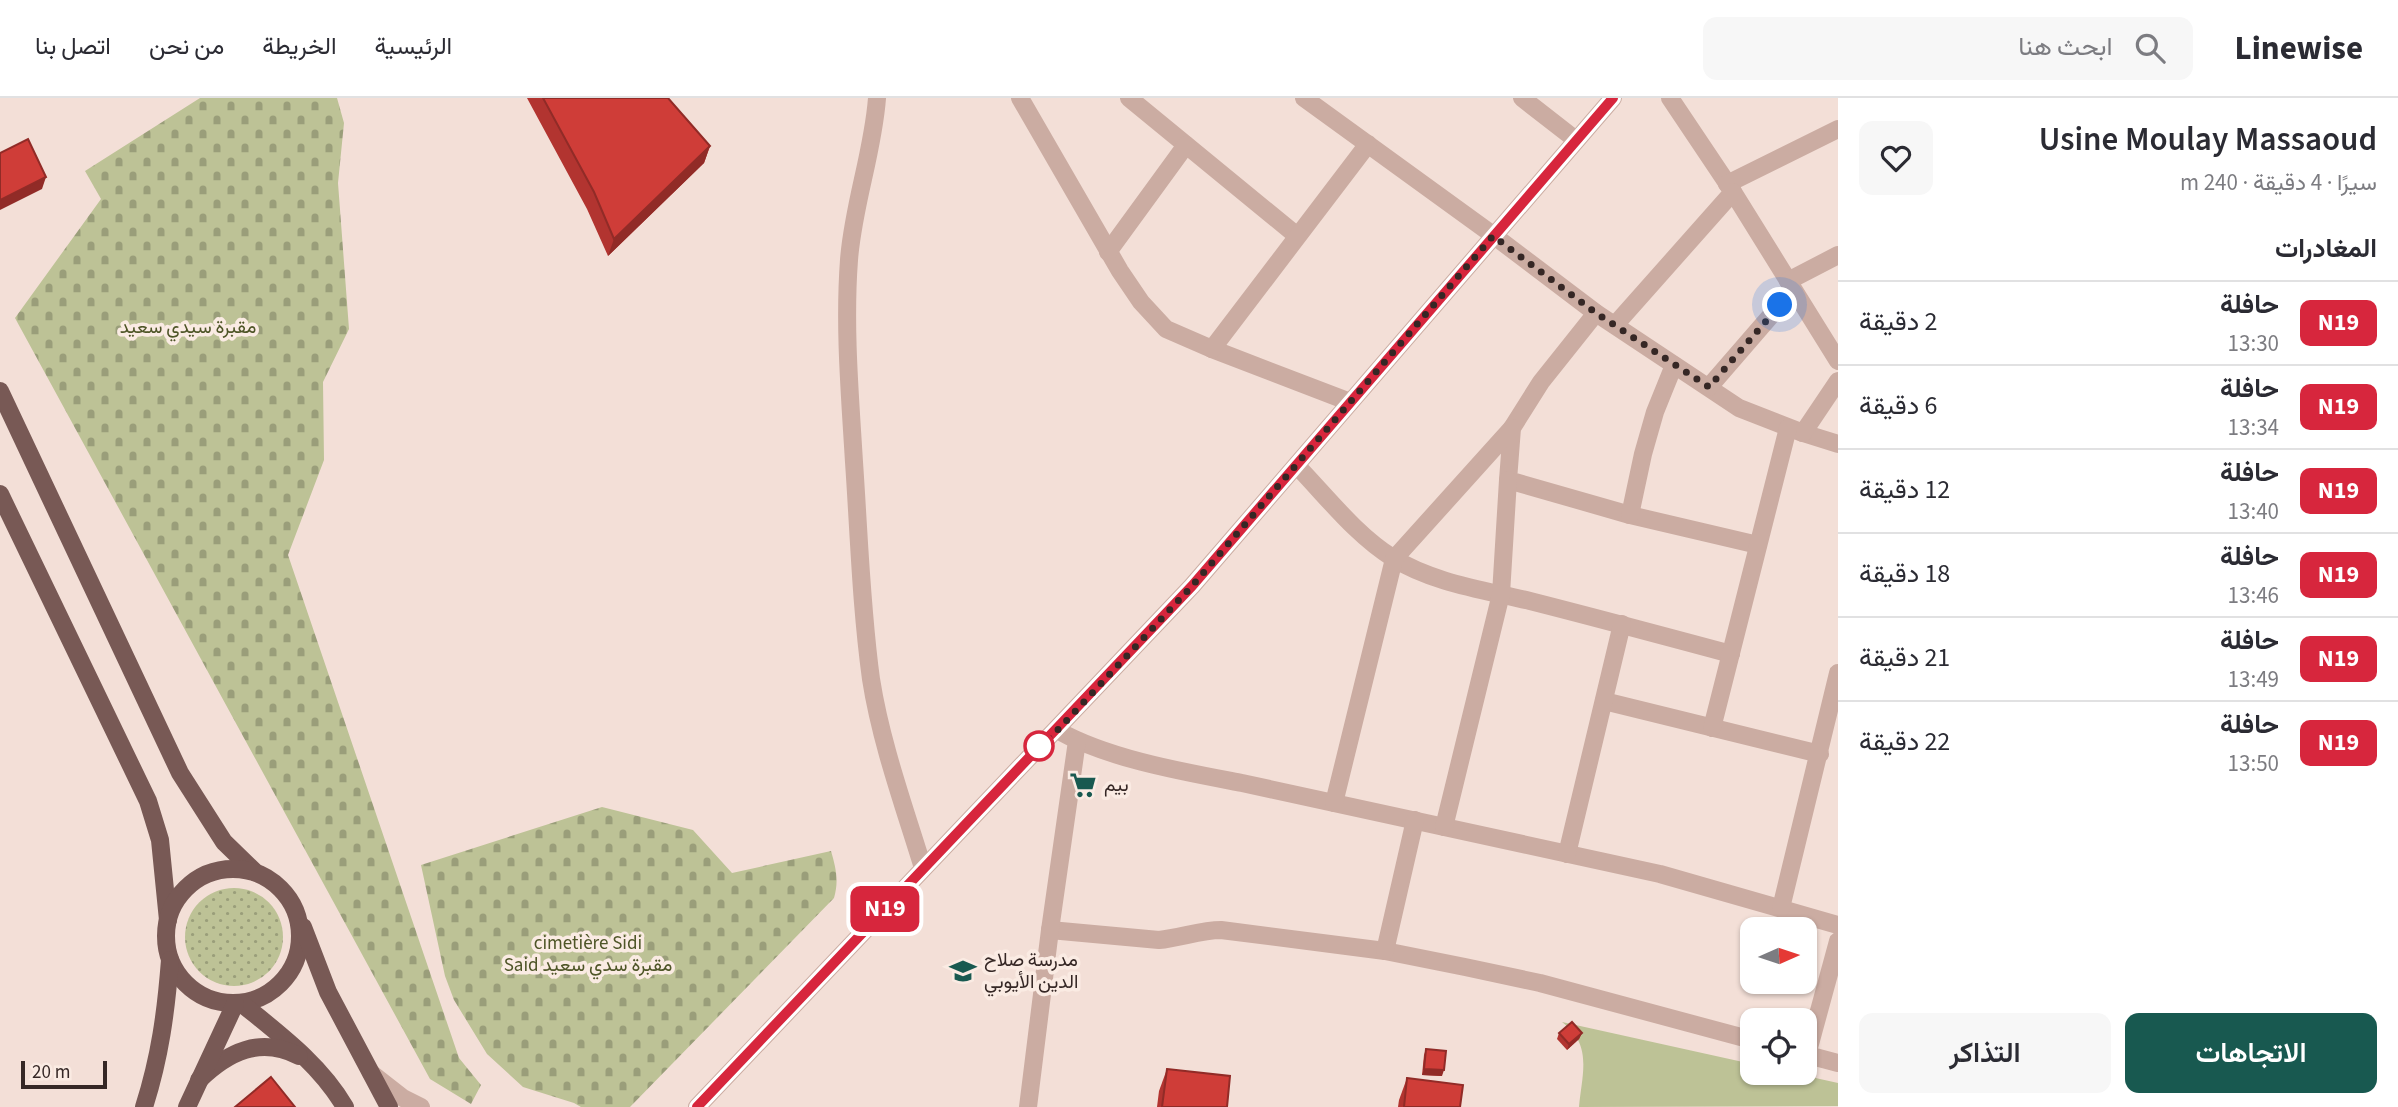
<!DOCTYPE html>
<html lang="ar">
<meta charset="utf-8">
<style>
body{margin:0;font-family:"Source Sans 3",Vazirmatn,sans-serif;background:#f7f7f7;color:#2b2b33;direction:rtl;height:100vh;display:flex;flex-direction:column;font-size:26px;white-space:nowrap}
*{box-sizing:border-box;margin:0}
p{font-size:23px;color:#7c7c81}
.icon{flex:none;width:38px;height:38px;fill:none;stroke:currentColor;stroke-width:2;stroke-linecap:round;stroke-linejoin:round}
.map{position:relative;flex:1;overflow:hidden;direction:ltr}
.sheet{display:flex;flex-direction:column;background:#fff;width:560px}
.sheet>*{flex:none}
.badge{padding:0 14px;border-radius:10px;font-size:24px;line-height:46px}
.needle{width:46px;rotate:87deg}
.tools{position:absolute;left:1740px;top:819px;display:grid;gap:14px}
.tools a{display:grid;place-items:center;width:77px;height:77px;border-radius:14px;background:#fff;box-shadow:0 2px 5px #0004;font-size:35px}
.scale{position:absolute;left:21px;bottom:18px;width:86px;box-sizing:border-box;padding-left:7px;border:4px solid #352725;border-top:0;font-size:19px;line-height:24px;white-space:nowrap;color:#352725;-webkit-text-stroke:5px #faebe3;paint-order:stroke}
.you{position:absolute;width:35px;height:35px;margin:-18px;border:5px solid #fff;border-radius:50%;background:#1a73e8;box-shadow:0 0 0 10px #1a73e833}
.map>.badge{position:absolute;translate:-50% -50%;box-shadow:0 0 0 4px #fff}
h2{padding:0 21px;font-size:26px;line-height:63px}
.round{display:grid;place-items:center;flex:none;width:74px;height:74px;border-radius:14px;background:#f7f7f7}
.overview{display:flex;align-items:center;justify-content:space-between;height:119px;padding:0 21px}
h1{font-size:33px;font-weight:600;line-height:52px}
.button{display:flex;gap:14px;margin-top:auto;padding:14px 21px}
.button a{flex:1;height:80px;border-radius:14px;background:#185950;color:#fff;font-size:28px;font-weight:600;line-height:80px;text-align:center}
.button a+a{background:#f7f7f7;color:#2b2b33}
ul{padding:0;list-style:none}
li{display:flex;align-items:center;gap:21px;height:84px;padding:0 21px;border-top:2px solid #e1e1e2}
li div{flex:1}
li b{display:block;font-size:26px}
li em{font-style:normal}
li .badge{min-width:77px;font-weight:700;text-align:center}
header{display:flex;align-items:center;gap:42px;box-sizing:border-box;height:98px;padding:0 35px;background:#fff;border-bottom:2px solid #e1e1e2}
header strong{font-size:33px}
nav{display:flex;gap:38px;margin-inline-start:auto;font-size:24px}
.search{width:490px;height:63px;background:#f7f7f7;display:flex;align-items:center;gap:18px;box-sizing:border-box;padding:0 24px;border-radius:14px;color:#7c7c81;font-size:26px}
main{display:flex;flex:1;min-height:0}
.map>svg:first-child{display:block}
</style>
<header>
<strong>Linewise</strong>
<div class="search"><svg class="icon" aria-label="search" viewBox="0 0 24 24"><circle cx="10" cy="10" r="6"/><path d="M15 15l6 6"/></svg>ابحث هنا</div>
<nav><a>الرئيسية</a><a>الخريطة</a><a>من نحن</a><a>اتصل بنا</a></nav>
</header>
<main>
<section class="sheet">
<div class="overview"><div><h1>Usine Moulay Massaoud</h1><p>سيرًا · 4 دقيقة · 240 m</p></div><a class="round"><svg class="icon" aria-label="heart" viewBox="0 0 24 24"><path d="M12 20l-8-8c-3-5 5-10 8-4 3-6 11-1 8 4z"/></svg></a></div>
<h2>المغادرات</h2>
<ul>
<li><span class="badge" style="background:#d7263d;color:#fff">N19</span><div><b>حافلة</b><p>13:30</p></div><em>2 دقيقة</em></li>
<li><span class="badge" style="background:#d7263d;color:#fff">N19</span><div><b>حافلة</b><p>13:34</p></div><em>6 دقيقة</em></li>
<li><span class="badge" style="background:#d7263d;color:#fff">N19</span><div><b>حافلة</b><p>13:40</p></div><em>12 دقيقة</em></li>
<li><span class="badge" style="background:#d7263d;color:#fff">N19</span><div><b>حافلة</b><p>13:46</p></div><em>18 دقيقة</em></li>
<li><span class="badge" style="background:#d7263d;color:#fff">N19</span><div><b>حافلة</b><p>13:49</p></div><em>21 دقيقة</em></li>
<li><span class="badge" style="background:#d7263d;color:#fff">N19</span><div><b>حافلة</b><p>13:50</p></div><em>22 دقيقة</em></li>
</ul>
<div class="button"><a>الاتجاهات</a><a>التذاكر</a></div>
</section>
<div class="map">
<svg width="1838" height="1009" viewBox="0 0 1838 1009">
<defs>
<pattern id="cemetery-stones" width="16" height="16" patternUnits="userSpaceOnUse" patternTransform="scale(1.75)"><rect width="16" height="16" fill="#bdc296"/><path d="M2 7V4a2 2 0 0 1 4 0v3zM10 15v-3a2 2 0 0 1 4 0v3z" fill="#9a9e7a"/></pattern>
<pattern id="garden-dots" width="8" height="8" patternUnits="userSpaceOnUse" patternTransform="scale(1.75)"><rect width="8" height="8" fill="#bdc296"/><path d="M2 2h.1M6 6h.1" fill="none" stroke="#9a9e7a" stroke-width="1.8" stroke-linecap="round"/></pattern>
</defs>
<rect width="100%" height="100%" fill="#f3dfd7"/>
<path fill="#bdc296" d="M1562 924 1752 966V975H1793L1838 985V1008L1579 1009C1582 975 1593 947 1562 924Z"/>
<g fill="url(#cemetery-stones)">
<polygon points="200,0 337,0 344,25 338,85 349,231 323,284 324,362 288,457 459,960 481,987 471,1006 430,981 15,220 101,101 85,73"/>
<path d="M602 709 693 732 732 775 831 753C836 770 839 783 834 800L630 1009H581L574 1005 523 989 487 956 454 902 445 878 421 767Z"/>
</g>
<circle fill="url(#garden-dots)" cx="234" cy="839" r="49"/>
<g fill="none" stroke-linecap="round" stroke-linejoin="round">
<g stroke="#cbaca2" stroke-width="18">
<path d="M877 0C873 55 853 107 849 162 844 229 850 297 854 364 859 436 861 508 871 581 881 645 904 708 923 770"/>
<polyline points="1020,0 1120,173 1141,204 1166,231 1212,251 1350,304"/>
<polyline points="1129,0 1296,137"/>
<polyline points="1304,0 1493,137 1596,215 1739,310 1803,335 1838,346"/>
<polyline points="1522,0 1576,42"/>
<polyline points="1670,0 1733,94 1838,263"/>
<polyline points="1727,86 1838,31"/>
<polyline points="1108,154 1186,47"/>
<polyline points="1788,183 1838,157"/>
<polyline points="1596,215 1541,284 1512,330 1508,382 1630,417 1758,447"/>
<polyline points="1615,227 1733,94"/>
<polyline points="1212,251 1368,46"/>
<polyline points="1709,289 1793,192"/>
<polyline points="1803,335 1838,283"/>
<path d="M1297 368C1327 399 1356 437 1393 460 1433 485 1485 492 1530 503 1597 520 1664 538 1731 556"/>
<polyline points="1630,417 1643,356 1655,314 1674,267"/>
<polyline points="1604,603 1820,656"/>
<polyline points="1712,630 1788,330"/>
<path d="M1057 632C1108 661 1184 674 1242 685L1660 776 1838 827"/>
<polyline points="1334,705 1394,461 1512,330"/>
<polyline points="1444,729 1501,496 1508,382"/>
<polyline points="1567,756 1622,526"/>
<polyline points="1781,810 1838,575"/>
<path d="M1050 832 1159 842C1180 840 1201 832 1221 832L1385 853 1465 869 1540 885 1752 942"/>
<polyline points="1385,853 1415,722"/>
<polyline points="1804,956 1838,965"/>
<polyline points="1807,957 1838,843"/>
<polyline points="371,975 403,1000 421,1009"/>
<polyline points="697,1009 1192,488 1613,0"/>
<polyline points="1028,1009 1050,832 1077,643"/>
</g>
<g stroke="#785955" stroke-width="18">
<polyline points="0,293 180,675 224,744 255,774"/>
<polyline points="0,396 148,703 160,742 168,822"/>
<circle cx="233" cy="838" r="67"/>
<polyline points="303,829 328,894 389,1009"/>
<path d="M241 905C279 936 320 966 345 1009"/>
<path d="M199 982C228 954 260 938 299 958"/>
<path d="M144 1009C160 959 166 914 170 862"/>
<polyline points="187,1009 235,906"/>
</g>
</g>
<g fill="#b23430">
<polygon points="527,0 668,0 710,48 704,65 608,158 587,111"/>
<polygon points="1559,935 1582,935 1579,941 1567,952 1557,941"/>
<polygon points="1426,951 1442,978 1422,977 1424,957"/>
<polygon points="1167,971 1227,1009 1157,1009 1159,993"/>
<polygon points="1407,980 1460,1009 1398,1009 1399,1002"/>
</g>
<g fill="#912b27">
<polygon points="710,48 704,65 608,158 614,141"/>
<polygon points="46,79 42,91 0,112 0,102"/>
<polygon points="1582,935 1579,941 1567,952 1569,946"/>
<polygon points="1424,971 1444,972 1442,978 1422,977"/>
</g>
<g fill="#cf3d38" stroke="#912b27" stroke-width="2">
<polygon points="543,0 668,0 710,48 614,141 594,94"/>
<polygon points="28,41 46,79 0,102 0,55"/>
<polygon points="1572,924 1582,935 1569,946 1559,935"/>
<polygon points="1426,951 1446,953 1444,972 1424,971"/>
<polygon points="1167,971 1230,978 1227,1009 1162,1009"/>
<polygon points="271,979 295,1009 235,1009"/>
<polygon points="1407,980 1463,987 1460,1009 1404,1009"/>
</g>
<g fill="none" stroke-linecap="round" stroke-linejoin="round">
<g stroke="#fff" stroke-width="16">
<polyline id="line" points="697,1009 1192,488 1613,0"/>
</g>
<use href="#line" stroke="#d7263d" stroke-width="10"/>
<polyline stroke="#352725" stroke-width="7" stroke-dasharray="0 12.6" points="1039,648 1053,637 1192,488 1493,138 1596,215 1709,289 1780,207"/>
</g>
<defs>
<g id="supermarket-bare" transform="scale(2.1)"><path d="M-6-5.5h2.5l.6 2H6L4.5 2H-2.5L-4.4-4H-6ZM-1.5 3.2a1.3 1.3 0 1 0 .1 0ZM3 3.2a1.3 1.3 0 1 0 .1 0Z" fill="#185950" stroke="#faebe3" stroke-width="2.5" paint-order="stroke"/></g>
<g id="school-bare" transform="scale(2.1)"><path d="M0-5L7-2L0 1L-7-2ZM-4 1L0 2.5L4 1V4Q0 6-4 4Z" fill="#185950" stroke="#faebe3" stroke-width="2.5" paint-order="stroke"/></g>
</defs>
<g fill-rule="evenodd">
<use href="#supermarket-bare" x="1083" y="687"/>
<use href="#school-bare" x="963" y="873"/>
</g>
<circle fill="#fff" stroke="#d7263d" stroke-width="3.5" cx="1039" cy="648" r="14"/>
<g text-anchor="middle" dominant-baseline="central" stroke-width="7" stroke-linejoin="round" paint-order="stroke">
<g font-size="19" fill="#4e5527" stroke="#faebe3">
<text x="188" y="229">مقبرة سيدي سعيد</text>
<text x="588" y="845">cimetière Sidi<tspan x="588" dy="22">Said مقبرة سدي سعيد</tspan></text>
</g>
<g font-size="19" fill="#352725" stroke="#faebe3" text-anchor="start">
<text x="1104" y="687">بيم</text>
<text x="984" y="862">مدرسة صلاح<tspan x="984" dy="22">الدين الأيوبي</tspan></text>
</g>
</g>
</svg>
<div class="tools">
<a><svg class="needle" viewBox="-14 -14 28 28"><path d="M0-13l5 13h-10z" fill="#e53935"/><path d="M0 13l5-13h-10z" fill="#7c7c81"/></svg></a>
<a><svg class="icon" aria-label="locate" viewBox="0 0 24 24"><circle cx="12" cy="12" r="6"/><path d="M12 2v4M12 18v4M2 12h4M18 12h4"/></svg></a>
</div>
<div class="scale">20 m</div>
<div class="you" style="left:1780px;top:207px"></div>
<b class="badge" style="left:885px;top:811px;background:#d7263d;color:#fff">N19</b>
</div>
</main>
